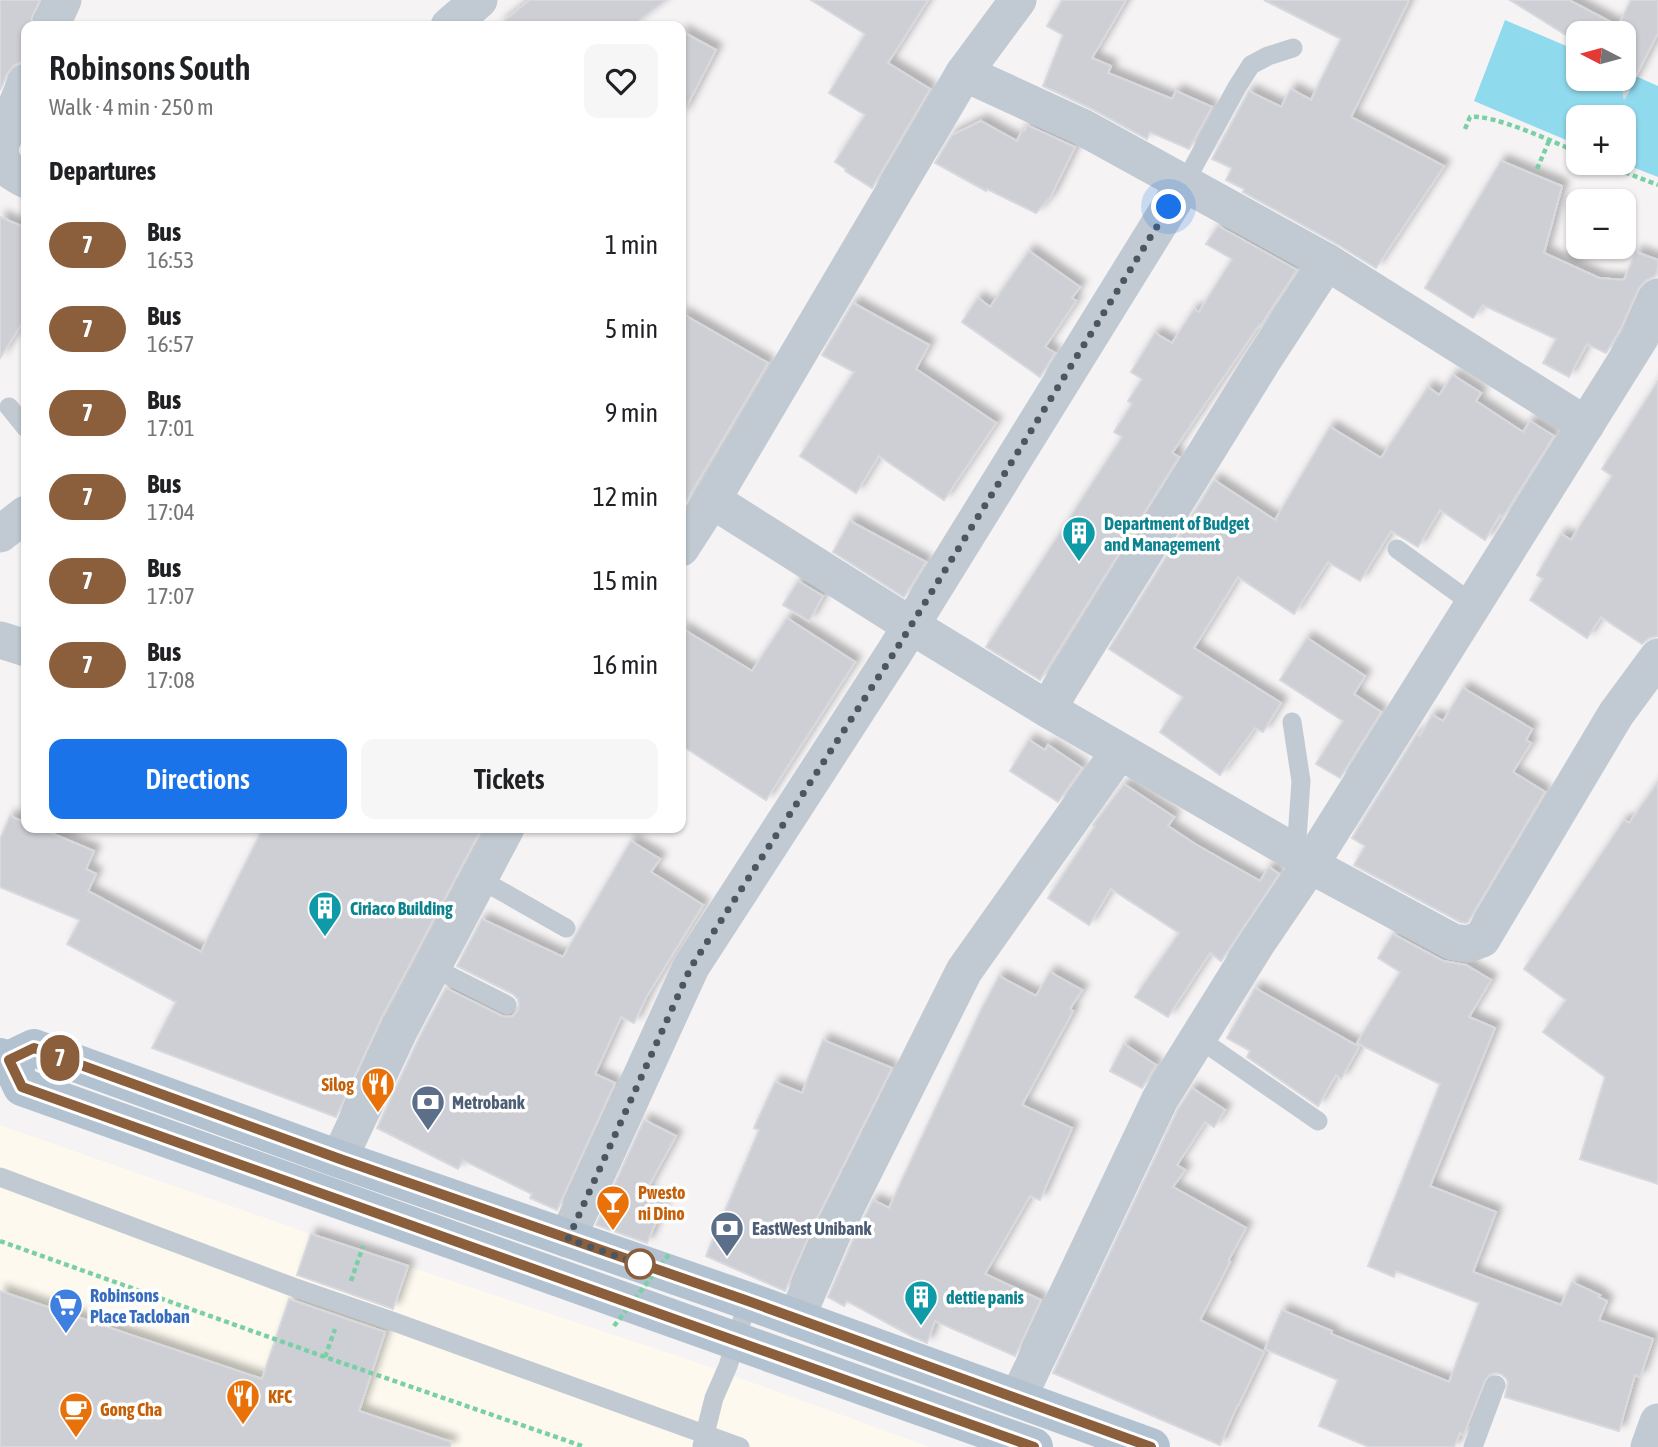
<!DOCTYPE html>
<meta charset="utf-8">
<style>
body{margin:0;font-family:"Asap Condensed",sans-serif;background:#f6f6f6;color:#202124;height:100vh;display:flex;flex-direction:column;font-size:26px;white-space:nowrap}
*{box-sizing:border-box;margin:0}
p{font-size:23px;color:#757577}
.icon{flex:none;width:38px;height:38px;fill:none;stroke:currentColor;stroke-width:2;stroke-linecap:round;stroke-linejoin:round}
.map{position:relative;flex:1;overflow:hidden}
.sheet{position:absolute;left:21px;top:21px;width:665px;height:812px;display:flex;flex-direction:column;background:#fff;border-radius:14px;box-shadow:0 2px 5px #0004}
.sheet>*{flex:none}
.badge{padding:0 14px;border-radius:23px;font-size:24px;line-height:46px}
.needle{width:46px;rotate:276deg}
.fabs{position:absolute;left:1566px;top:21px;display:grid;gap:14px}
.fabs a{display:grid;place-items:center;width:70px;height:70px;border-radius:14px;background:#fff;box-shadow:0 2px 5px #0004;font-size:35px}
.you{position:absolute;width:35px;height:35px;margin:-18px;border:5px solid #fff;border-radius:50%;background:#1a73e8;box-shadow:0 0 0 10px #1a73e833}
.map>.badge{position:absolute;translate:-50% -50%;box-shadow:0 0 0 4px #fff}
h2{padding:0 28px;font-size:26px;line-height:63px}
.round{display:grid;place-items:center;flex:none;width:74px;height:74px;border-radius:14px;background:#f6f6f6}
.summary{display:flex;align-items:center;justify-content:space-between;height:119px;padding:0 28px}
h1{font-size:33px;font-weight:600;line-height:52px}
.cta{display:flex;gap:14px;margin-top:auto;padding:14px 28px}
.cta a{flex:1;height:80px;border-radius:14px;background:#1a73e8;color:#fff;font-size:28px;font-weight:600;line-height:80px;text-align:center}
.cta a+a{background:#f6f6f6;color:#202124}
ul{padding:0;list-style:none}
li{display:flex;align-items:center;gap:21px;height:84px;padding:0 28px}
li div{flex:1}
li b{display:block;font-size:26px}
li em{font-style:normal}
li .badge{min-width:77px;font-weight:700;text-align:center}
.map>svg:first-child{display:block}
</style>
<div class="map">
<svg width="1658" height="1447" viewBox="0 0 1658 1447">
<defs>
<filter id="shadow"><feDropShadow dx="6" dy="-6" stdDeviation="3.5" flood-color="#0004"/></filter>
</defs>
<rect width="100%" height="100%" fill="#f5f3f3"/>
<polygon fill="#fdf9ef" points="0,1125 311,1234 696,1362 930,1447 0,1447"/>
<polygon fill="#90daee" points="1505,20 1578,51 1578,79 1624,79 1624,71 1658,86 1658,177 1622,163 1624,163 1624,117 1578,117 1578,145 1474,101"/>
<g fill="#cdcfd5" stroke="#d7d9de" stroke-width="2" filter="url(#shadow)">
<polygon points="0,0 40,0 32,17 30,26 26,26 26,54 23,61 14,65 7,74 0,90"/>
<polygon points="530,0 666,0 632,26 498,26"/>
<polygon points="811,0 928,0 888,63 930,89 872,188 845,171 846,169 835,162 865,115 829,93 865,34"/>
<polygon points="1062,0 1126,0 1092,58 1111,66 1108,73 1172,99 1176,91 1212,107 1189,149 1150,132 1147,139 1092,109 1043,86 1063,35 1047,26"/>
<polygon points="1264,0 1409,0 1351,117 1444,166 1376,268 1337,244 1243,192 1244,189 1226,180 1232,168 1212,159 1249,91 1281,107 1291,89 1311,100 1341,39"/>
<polygon points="1510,0 1569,0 1618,26 1631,0 1658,0 1658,33 1624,99 1624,33 1577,33 1574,40"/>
<polygon points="681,31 716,50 681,117"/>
<polygon points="981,121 1017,141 1022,130 1025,131 1027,125 1075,147 1051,196 1036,213 987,189 986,191 935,163 952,135"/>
<polygon points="1501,161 1562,186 1544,253 1599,278 1624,280 1636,252 1658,260 1658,269 1655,276 1645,281 1639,288 1621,328 1606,353 1587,344 1569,377 1543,363 1556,339 1483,305 1473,318 1425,288"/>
<polygon points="0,217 26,228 26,317 0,358"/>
<polygon points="1218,226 1297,270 1260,326 1259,325 1172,453 1179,457 1040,680 986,647 1122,437 1114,432 1132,404 1128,401 1142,379 1131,372 1155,333 1172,343 1194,309 1199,312 1232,259 1206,244"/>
<polygon points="1029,251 1080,287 1072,298 1076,301 1045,347 1055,353 1040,377 962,322 978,298 990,307"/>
<polygon points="853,303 929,345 916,369 996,423 944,500 879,456 856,493 800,456 854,372 822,355"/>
<polygon points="681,313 768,363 681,510"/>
<polygon points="1453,375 1481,393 1476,401 1523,432 1530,421 1554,436 1503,517 1500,515 1485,540 1440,510 1418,547 1391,531 1360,581 1328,562 1294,614 1238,577 1194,648 1281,703 1263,732 1255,728 1220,775 1160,732 1183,697 1109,649 1214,480 1275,520 1330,427 1381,458 1428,387 1439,395"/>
<polygon points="1658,381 1658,636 1649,638 1642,644 1601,617 1587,638 1530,600 1543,579 1537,575 1561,534 1571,540 1612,476 1602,469"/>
<polygon points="850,521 926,562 904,597 833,552"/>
<polygon points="798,581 823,596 809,621 783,605"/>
<polygon points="787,618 855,662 766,800 681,745 681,628 752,671"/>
<polygon points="1307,638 1365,676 1354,694 1381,712 1340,778 1316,764 1343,721 1280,680"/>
<polygon points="1463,688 1532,729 1526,740 1531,743 1513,772 1545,792 1468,922 1466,923 1460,922 1354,865 1365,846 1352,838 1417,734 1420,736 1432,715 1443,721"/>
<polygon points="1029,740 1045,750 1048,745 1082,768 1058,802 1010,771"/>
<polygon points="1658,782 1658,1184 1580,1159 1605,1077 1543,1032 1566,1000 1524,969 1624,820 1629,823"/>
<polygon points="1124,784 1174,817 1168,826 1195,844 1260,881 1269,867 1279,874 1221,961 1210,953 1168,1017 1135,997 1179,933 1111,889 1089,925 1048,898 1095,826 1093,825"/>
<polygon points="10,816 26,823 26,828 39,828 94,851 86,869 96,874 88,891 201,952 263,828 482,828 382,1017 336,1117 152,1048 176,1002 67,944 80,920 0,887 0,839"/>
<polygon points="631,841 660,859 651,872 703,905 647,996 634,1023 621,1017 595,1074 615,1083 557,1210 530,1198 532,1194 463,1160 458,1169 377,1128 420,1036 446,988 502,1016 507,1017 513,1016 518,1010 519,1004 518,999 513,994 457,966 482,919 563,957"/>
<polygon points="1393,934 1443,961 1466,965 1491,980 1469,1017 1495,1028 1430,1186 1496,1212 1473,1272 1561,1305 1572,1282 1600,1295 1598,1297 1607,1301 1599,1320 1653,1339 1640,1377 1635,1375 1619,1431 1505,1397 1508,1382 1506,1378 1501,1374 1495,1373 1489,1375 1485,1381 1466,1429 1464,1435 1460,1433 1454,1447 1369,1447 1319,1426 1338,1380 1265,1349 1282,1310 1332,1331 1331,1334 1449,1382 1479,1303 1396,1271 1394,1277 1368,1266 1440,1084 1357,1043 1400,972 1378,958"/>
<polygon points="1050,972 1082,990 1070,1009 1073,1011 1022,1105 1072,1128 1040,1200 1030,1196 985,1274 1041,1300 1015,1356 935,1321 927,1343 913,1337 847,1301 844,1306 828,1297 852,1242 873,1200 889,1208 981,1010 999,976 1036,996"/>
<polygon points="1255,988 1359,1047 1341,1079 1336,1075 1318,1106 1247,1057 1250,1051 1227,1038"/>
<polygon points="823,1040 892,1068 814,1224 785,1291 706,1256 759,1130 754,1128 775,1082 802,1093"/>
<polygon points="1124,1044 1156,1065 1142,1088 1110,1071"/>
<polygon points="1192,1088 1225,1110 1214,1127 1205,1122 1177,1165 1185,1170 1173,1187 1246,1228 1228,1261 1230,1262 1200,1320 1264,1352 1238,1406 1237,1406 1220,1445 1053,1373 1178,1109"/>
<polygon points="644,1120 676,1136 645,1193 665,1201 647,1243 596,1225"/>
<polygon points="311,1234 408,1266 393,1309 297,1275"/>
<polygon points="0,1291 262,1379 289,1299 385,1332 359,1411 451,1442 450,1447 0,1447"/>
</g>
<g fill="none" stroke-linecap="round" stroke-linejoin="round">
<g stroke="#7ad0a6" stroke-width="4.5" stroke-dasharray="5 3.5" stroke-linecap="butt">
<path d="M1465 129 1470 117C1490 113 1558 143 1578 153"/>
<polyline points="1601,163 1658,185"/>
<polyline points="1537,169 1549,141"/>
<polyline points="0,1241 325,1357 585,1447"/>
<polyline points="351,1281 363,1246"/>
<polyline points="325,1357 335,1329"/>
</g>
<g stroke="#c1cad2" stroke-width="19">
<polyline points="1184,184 1237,87 1251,65 1268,56 1293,48"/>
<polyline points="9,407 26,428"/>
<polyline points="1397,549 1473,604"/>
<polyline points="1292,722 1301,781 1296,853"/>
<polyline points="478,878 566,928"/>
<polyline points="432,967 507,1005"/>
<polyline points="1198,1038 1318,1121"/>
<polyline points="0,1177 293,1287 389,1320 740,1447"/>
<polyline points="702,1446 714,1398 728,1366 748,1301"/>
<polyline points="1473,1447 1496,1385"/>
</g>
<g stroke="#c1cad2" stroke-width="37">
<polyline points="1018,0 964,73 712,500 910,625 1049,710 1296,853 1310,865 1453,942 1468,944 1482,939 1616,714 1658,657"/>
<polyline points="51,26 63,0"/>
<polyline points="449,26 479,0"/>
<polyline points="964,73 1082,127 1327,262 1586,425"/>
<polyline points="0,146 26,82"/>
<path d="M0 149C2 169 11 171 26 180"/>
<polyline points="0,534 26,514"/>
<polyline points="681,548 712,500"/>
<polyline points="0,640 26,648"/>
<polyline points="1049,710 1059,690 1262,362 1327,262"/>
<polyline points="339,1159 401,1027 506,828"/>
<polyline points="567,1239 691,967 894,653 1184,184"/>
<polyline points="796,1319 833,1233 964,971 1119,752"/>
<polyline points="1018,1398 1160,1099 1257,943 1310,865 1640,338 1658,297"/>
<polyline points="1649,1447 1658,1422"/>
</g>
<g stroke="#b3c2d1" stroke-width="38">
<polyline points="0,1057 9,1060 22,1087 1034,1447"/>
<polyline points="9,1060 34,1048 339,1159 748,1301 1151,1447"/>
</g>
<polyline stroke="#7ad0a6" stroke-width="4.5" stroke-dasharray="5 3.5" stroke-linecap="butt" points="614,1326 670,1253"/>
</g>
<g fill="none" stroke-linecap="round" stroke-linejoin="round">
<g stroke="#fff" stroke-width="16">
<polyline id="line" points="1034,1447 22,1087 9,1060 34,1048 340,1159 748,1301 1151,1447"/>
</g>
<use href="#line" stroke="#8b5e3c" stroke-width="10"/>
<polyline stroke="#4a5661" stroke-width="7" stroke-dasharray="0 12.6" points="640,1264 645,1266 568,1239 691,967 894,653 1169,207"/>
</g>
<defs>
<g id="building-pin" transform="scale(1.75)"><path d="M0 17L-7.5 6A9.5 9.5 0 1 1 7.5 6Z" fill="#0f9aa8" stroke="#fff"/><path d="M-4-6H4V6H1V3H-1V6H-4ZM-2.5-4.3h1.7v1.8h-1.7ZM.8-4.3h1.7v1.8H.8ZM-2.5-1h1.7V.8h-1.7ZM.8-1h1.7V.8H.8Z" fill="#fff"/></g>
<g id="restaurant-pin" transform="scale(1.75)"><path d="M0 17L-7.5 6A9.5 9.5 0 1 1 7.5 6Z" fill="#e8710a" stroke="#fff"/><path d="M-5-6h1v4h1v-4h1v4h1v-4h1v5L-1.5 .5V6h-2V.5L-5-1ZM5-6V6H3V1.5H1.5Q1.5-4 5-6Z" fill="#fff"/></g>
<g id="bank-pin" transform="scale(1.75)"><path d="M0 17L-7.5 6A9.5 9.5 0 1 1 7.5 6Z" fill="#5c6f8a" stroke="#fff"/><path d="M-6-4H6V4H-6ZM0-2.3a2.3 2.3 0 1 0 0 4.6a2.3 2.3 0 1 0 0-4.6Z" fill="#fff"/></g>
<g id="bar-pin" transform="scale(1.75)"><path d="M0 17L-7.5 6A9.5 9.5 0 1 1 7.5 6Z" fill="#e8710a" stroke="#fff"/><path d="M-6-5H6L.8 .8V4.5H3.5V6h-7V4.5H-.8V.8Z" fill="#fff"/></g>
<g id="supermarket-pin" transform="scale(1.75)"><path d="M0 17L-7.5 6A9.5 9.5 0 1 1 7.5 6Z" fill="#3f7fe0" stroke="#fff"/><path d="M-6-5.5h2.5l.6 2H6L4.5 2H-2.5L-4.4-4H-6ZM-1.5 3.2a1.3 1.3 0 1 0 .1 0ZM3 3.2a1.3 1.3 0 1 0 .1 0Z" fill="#fff"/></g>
<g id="cafe-pin" transform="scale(1.75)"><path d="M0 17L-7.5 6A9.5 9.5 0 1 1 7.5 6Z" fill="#e8710a" stroke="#fff"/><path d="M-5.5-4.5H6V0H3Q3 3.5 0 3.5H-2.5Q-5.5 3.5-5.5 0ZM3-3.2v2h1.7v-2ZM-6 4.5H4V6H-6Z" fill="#fff"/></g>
</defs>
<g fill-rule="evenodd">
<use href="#building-pin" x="1079" y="533"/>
<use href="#building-pin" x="325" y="908"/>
<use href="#restaurant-pin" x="378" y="1084"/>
<use href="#bank-pin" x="428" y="1102"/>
<use href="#bar-pin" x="613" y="1202"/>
<use href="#bank-pin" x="727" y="1228"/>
<use href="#building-pin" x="921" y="1297"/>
<use href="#supermarket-pin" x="66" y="1305"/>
<use href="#restaurant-pin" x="243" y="1396"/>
<use href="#cafe-pin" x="76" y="1409"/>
</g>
<circle fill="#fff" stroke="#8b5e3c" stroke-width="3.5" cx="640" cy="1264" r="14"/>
<g text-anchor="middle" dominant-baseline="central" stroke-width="7" stroke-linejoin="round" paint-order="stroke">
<g font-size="18" font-weight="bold" fill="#0d838f" stroke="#fff" text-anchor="start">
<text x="1104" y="523">Department of Budget<tspan x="1104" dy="21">and Management</tspan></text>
<text x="350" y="908">Ciriaco Building</text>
<text x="946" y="1297">dettie panis</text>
</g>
<g font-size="18" font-weight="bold" fill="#c56008" stroke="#fff" text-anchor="start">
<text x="354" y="1084" text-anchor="end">Silog</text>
<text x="638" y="1192">Pwesto<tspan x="638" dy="21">ni Dino</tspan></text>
<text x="268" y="1396">KFC</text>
<text x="100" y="1409">Gong Cha</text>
</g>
<g font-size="18" font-weight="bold" fill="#4e5e75" stroke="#fff" text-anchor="start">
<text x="452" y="1102">Metrobank</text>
<text x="752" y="1228">EastWest Unibank</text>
</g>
<g font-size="18" font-weight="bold" fill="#366cbe" stroke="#fff" text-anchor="start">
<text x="90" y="1295">Robinsons<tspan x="90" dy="21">Place Tacloban</tspan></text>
</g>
</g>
</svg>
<div class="fabs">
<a><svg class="needle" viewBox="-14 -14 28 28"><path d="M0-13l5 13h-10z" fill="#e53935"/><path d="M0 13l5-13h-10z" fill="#757577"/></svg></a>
<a>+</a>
<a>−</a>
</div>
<div class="you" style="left:1169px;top:207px"></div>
<b class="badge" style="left:60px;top:1058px;background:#8b5e3c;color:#fff">7</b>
<section class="sheet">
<div class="summary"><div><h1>Robinsons South</h1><p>Walk · 4 min · 250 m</p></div><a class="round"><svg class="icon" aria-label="heart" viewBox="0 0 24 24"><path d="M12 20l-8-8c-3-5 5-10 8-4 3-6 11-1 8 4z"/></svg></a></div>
<h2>Departures</h2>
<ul>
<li><span class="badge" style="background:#8b5e3c;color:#fff">7</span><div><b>Bus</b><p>16:53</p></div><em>1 min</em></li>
<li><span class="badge" style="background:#8b5e3c;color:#fff">7</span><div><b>Bus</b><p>16:57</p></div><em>5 min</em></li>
<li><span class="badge" style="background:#8b5e3c;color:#fff">7</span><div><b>Bus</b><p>17:01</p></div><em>9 min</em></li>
<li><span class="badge" style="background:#8b5e3c;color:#fff">7</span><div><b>Bus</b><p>17:04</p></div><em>12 min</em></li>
<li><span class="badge" style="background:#8b5e3c;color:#fff">7</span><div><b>Bus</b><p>17:07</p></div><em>15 min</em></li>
<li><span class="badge" style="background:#8b5e3c;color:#fff">7</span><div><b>Bus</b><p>17:08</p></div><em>16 min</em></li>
</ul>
<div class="cta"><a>Directions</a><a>Tickets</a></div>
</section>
</div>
